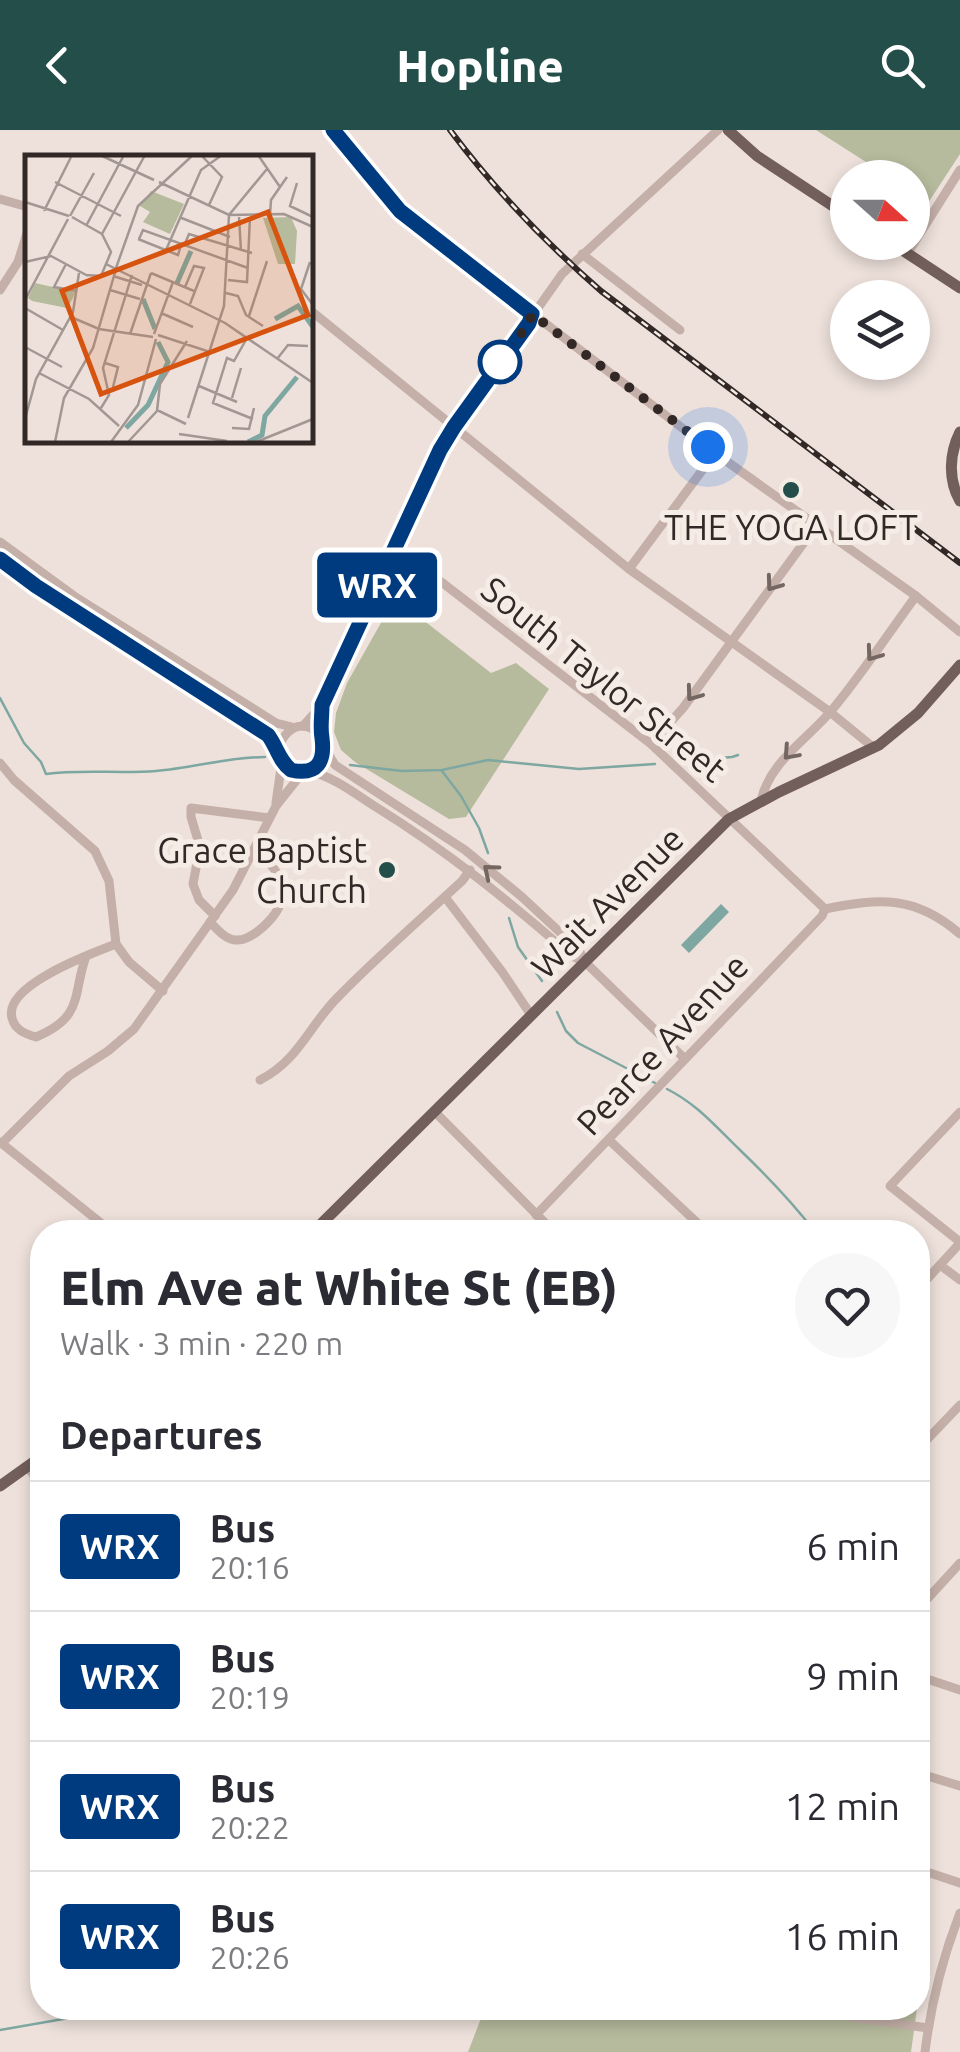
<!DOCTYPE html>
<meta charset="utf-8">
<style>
body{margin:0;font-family:Ubuntu,sans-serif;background:#f7f7f7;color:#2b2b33;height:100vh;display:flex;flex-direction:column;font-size:38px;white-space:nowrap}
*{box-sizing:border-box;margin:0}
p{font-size:32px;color:#7c7c81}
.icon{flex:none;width:55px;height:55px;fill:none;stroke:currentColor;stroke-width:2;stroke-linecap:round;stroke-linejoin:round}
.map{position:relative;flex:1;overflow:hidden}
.panel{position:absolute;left:30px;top:1090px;width:900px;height:800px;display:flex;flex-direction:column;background:#fff;border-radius:40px;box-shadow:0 5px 15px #0003}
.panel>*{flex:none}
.badge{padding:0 20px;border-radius:8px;font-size:35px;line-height:65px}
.needle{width:65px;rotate:111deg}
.tools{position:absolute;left:830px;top:30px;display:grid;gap:20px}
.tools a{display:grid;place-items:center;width:100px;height:100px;border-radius:50%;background:#fff;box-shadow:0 5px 15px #0003;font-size:50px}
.you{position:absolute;width:50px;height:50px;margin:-25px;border:8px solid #fff;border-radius:50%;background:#1a73e8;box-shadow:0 0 0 15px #1a73e833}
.map>.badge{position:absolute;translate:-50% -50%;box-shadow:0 0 0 5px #fff}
h2{padding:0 30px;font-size:38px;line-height:90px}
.round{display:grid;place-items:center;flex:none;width:105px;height:105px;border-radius:52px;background:#f7f7f7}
.headline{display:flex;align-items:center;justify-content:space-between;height:170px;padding:0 30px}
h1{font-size:48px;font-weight:800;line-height:75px}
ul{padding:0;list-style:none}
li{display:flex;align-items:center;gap:30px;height:130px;padding:0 30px;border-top:2px solid #e1e1e2}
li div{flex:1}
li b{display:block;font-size:38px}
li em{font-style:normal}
li .badge{min-width:110px;font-weight:700;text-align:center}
header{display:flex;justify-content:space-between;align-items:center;height:130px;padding:0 30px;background:#234e49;color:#fff;font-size:45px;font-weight:800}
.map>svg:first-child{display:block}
</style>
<header><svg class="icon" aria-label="back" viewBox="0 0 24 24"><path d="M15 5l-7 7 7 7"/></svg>Hopline<svg class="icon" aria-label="search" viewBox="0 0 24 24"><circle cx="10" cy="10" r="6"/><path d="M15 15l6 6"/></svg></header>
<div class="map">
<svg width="960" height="1922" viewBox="0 0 960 1922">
<rect width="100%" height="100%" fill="#eee1db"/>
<g fill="#b6bb9d">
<polygon points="816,0 960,0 960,24 913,96 912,48 878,47 864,37 866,32"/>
<polygon points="395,468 491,543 516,533 549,559 466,687 449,689 355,632 341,620 334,602 336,583 347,553"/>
<polygon points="485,1878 917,1878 911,1922 468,1922"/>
</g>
<polygon fill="#7ea7a1" points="721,774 729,782 689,823 681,815"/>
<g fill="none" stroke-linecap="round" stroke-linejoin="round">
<g stroke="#7ea7a1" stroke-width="2.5">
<path d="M0 568 24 613 41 632 46 644C82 639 119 644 156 641 193 638 228 627 265 627"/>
<polyline points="684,631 732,627 738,625"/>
<polyline points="350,635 402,641 442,640 488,630 579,639 655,634"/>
<polyline points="442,641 461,666 479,698 488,723"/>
<polyline points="509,788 518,817 542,851"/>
<polyline points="557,882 566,901 578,913 655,953"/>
<path d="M667 959C697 974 716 997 740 1020 767 1046 793 1073 815 1102"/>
<polyline points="0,1900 69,1888 88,1878"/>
</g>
<g stroke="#c4b0a8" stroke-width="9">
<polyline points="333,0 388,70 411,91 715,323 916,466 960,502"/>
<polyline points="0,69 28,77"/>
<polyline points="582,124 680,200"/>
<polyline points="907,124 960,40"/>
<polyline points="0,160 18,132 28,100"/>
<polyline points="310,180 629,439 830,582 874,618"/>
<polyline points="0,412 74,466 276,593 292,597"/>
<polyline points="392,423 419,436 444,454 651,614 825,779"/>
<polyline points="0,429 35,456 268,605 279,618"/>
<polyline points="629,439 715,323"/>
<polyline points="303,596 322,575"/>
<path d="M322 609C298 571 257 627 293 641 306 646 321 637 323 623 325 614 323 616 322 607 320 597 322 586 322 575L441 320 454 297 562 144 718 0"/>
<polyline points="651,614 683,578 816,396"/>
<polyline points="326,620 335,635 465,720 522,767 579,820 585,832 685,929"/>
<polyline points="0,633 14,650 95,721 109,751 116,814 129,832 163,861"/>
<path d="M309 641C334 647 354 663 376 677 447 721 509 771 572 826L584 832"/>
<path d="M761 671C769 632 808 609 832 580 862 544 888 504 916 466"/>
<polyline points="276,673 282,631"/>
<polyline points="445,767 503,843 531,885"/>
<path d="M825 779C880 768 915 765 960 804"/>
<polyline points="215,786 199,770 193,754 200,717 191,687 191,678 269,688"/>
<path d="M210 792C217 799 225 809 235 810 246 811 256 803 263 797 296 767 284 743 254 719"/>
<path d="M86 826C72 866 84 887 36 907 25 904 15 900 12 888 3 855 93 823 116 814"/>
<path d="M260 950C299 930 308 897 338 867 378 826 421 789 462 751L470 740"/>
<polyline points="435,982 554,1102"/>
<polyline points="960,982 890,1056 960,1112"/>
<polyline points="609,1010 707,1102"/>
<polyline points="0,1012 112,1102"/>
<polyline points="2,1013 69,946 108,921 134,899 233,760 276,676 303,642"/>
<polyline points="536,1085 822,786 825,779"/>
<polyline points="940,1135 960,1150"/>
<polyline points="918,1159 960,1113"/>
<polyline points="918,1319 960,1275"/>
<polyline points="27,1336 42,1356"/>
<polyline points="918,1479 960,1433"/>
<polyline points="918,1546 960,1560"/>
<polyline points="918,1643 960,1656"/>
<polyline points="918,1739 960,1753"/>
<polyline points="851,1887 928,1898"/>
<path d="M925 1922C931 1873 942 1829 960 1783"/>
</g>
<g stroke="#725e5a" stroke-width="11">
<polyline points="728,0 757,26 848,86"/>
<polyline points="890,112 960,158"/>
<path d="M960 302C949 324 948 350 960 371"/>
<polyline points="313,1102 729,689 779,662 879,615 918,583 960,535"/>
<polyline points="0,1356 42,1326"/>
</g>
<g stroke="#322927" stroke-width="6">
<path id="rail" d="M450 0C494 59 546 113 601 161L960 433"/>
</g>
<use href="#rail" stroke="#f6ece6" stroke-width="2.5" stroke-dasharray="8" stroke-linecap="butt"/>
</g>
<defs><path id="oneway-chevron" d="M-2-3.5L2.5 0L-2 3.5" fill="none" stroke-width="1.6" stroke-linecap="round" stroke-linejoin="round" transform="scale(2.5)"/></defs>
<g stroke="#746661">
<use href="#oneway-chevron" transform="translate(773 454) rotate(126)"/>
<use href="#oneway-chevron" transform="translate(873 524) rotate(126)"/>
<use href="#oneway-chevron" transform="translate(693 564) rotate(126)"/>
<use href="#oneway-chevron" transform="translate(790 623) rotate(132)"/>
<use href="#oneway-chevron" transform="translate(490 741) rotate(-140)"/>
</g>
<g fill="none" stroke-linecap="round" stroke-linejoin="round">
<g stroke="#fff" stroke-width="22">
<path id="line" d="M0 429 36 456 268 605C277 617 279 631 291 640 318 646 325 631 322 608 320 598 322 586 322 575L440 320 454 297 529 193 532 184 400 81 333 0"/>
</g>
<use href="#line" stroke="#003b80" stroke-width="15"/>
<polyline stroke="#322927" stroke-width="10" stroke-dasharray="0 18" points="500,232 529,193 532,184 708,317"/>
</g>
<circle fill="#fff" stroke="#003b80" stroke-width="5" cx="500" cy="232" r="20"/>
<g fill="#234e49" stroke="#f6ece6" stroke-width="4">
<circle cx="791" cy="360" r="10"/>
<circle cx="387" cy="740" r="10"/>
</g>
<g text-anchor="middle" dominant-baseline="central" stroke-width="10" stroke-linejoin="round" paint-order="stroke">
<g font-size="35" fill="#322927" stroke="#f6ece6">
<text x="791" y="397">THE YOGA LOFT</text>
<text x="367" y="720" text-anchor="end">Grace Baptist<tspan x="367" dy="40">Church</tspan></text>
</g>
<g font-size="35" fill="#322927" stroke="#f6ece6">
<text transform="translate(604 549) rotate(39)">South Taylor Street</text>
<text transform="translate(607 772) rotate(-45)">Wait Avenue</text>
<text transform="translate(662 914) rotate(-47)">Pearce Avenue</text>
</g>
</g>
<g transform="translate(25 25)">
<rect width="288" height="288" fill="#eee1db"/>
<path d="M126 36 159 49 145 79 118 67 125 57 115 51ZM266 62 272 76 270 109H253L238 63ZM10 128 50 137 48 143 42 153 7 146 3 143Z" fill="#b6bb9d"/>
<path fill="none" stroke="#7ea7a1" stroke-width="5" d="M152 128 166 96M118 144 130 174M250 164 273 151 288 172M101 273 123 250 143 207 133 187M223 287 237 280 240 261 272 222"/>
<path fill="none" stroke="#a39793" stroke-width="2.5" d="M75 0 129 25M176 0 197 22 184 50M233 0 255 32M30 27 96 61M134 27 204 60 259 59 288 72M272 28 265 51 288 62M0 47 44 61M19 56 47 0M245 60 246 45 262 22M45 61 69 18M47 62 77 79M154 62 205 82M214 62 216 96M61 71 99 0M77 79 120 0M113 84 153 100 156 90M114 84 118 75 223 113M159 91 164 79 227 98M141 95 176 15 197 0M0 107 26 101 63 121M285 107 276 134 288 150M41 109 29 132 52 136M81 109 200 168 288 228M91 113 113 51 168 0M126 118 169 136M61 120 76 121 86 97 77 79M88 121 117 130M203 125 222 127 225 62M160 132 169 111 179 113 165 149M85 135 115 144M201 138 213 141 221 160 238 171M0 145 43 64M0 153 38 175M136 158 168 172M224 161 242 106M46 162 74 174 128 182M105 179 126 118M129 179 148 127M133 180 185 197M222 183 209 206 202 203 188 248 228 264M0 192 37 212M252 204 263 190 283 191M80 208 93 212 88 232M14 218 64 244 94 271M174 231 212 247M207 243 216 213M76 253 84 240 78 213 107 120M132 255 161 269M163 263 199 151 204 60 242 14M0 264 11 224 48 157 54 118M207 273 224 274 229 253M154 279 202 286M30 287 39 243 68 193 91 114M86 287 113 250 131 184M103 287 132 256 135 229 162 186M231 287 288 264"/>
<path fill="#d6540f" fill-opacity="0.15" stroke="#d6540f" stroke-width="5" d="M243 57 283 160 76 239 37 136Z"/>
<rect width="288" height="288" fill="none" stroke="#322927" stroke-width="5"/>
</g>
</svg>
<div class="tools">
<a><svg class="needle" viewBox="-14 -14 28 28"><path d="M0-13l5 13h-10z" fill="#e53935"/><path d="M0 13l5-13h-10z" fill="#7c7c81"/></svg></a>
<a><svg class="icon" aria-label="layers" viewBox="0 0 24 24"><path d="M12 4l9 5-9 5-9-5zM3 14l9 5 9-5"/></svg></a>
</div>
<div class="you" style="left:708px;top:317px"></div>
<b class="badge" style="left:377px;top:455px;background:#003b80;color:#fff">WRX</b>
<section class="panel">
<div class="headline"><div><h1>Elm Ave at White St (EB)</h1><p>Walk · 3 min · 220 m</p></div><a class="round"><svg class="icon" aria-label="heart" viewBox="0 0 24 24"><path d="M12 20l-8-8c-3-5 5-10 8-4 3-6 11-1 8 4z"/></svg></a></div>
<h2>Departures</h2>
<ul>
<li><span class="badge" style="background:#003b80;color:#fff">WRX</span><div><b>Bus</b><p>20:16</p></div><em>6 min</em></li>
<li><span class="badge" style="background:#003b80;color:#fff">WRX</span><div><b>Bus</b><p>20:19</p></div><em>9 min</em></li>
<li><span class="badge" style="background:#003b80;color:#fff">WRX</span><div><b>Bus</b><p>20:22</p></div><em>12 min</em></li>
<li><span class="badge" style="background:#003b80;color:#fff">WRX</span><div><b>Bus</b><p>20:26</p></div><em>16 min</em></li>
</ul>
</section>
</div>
